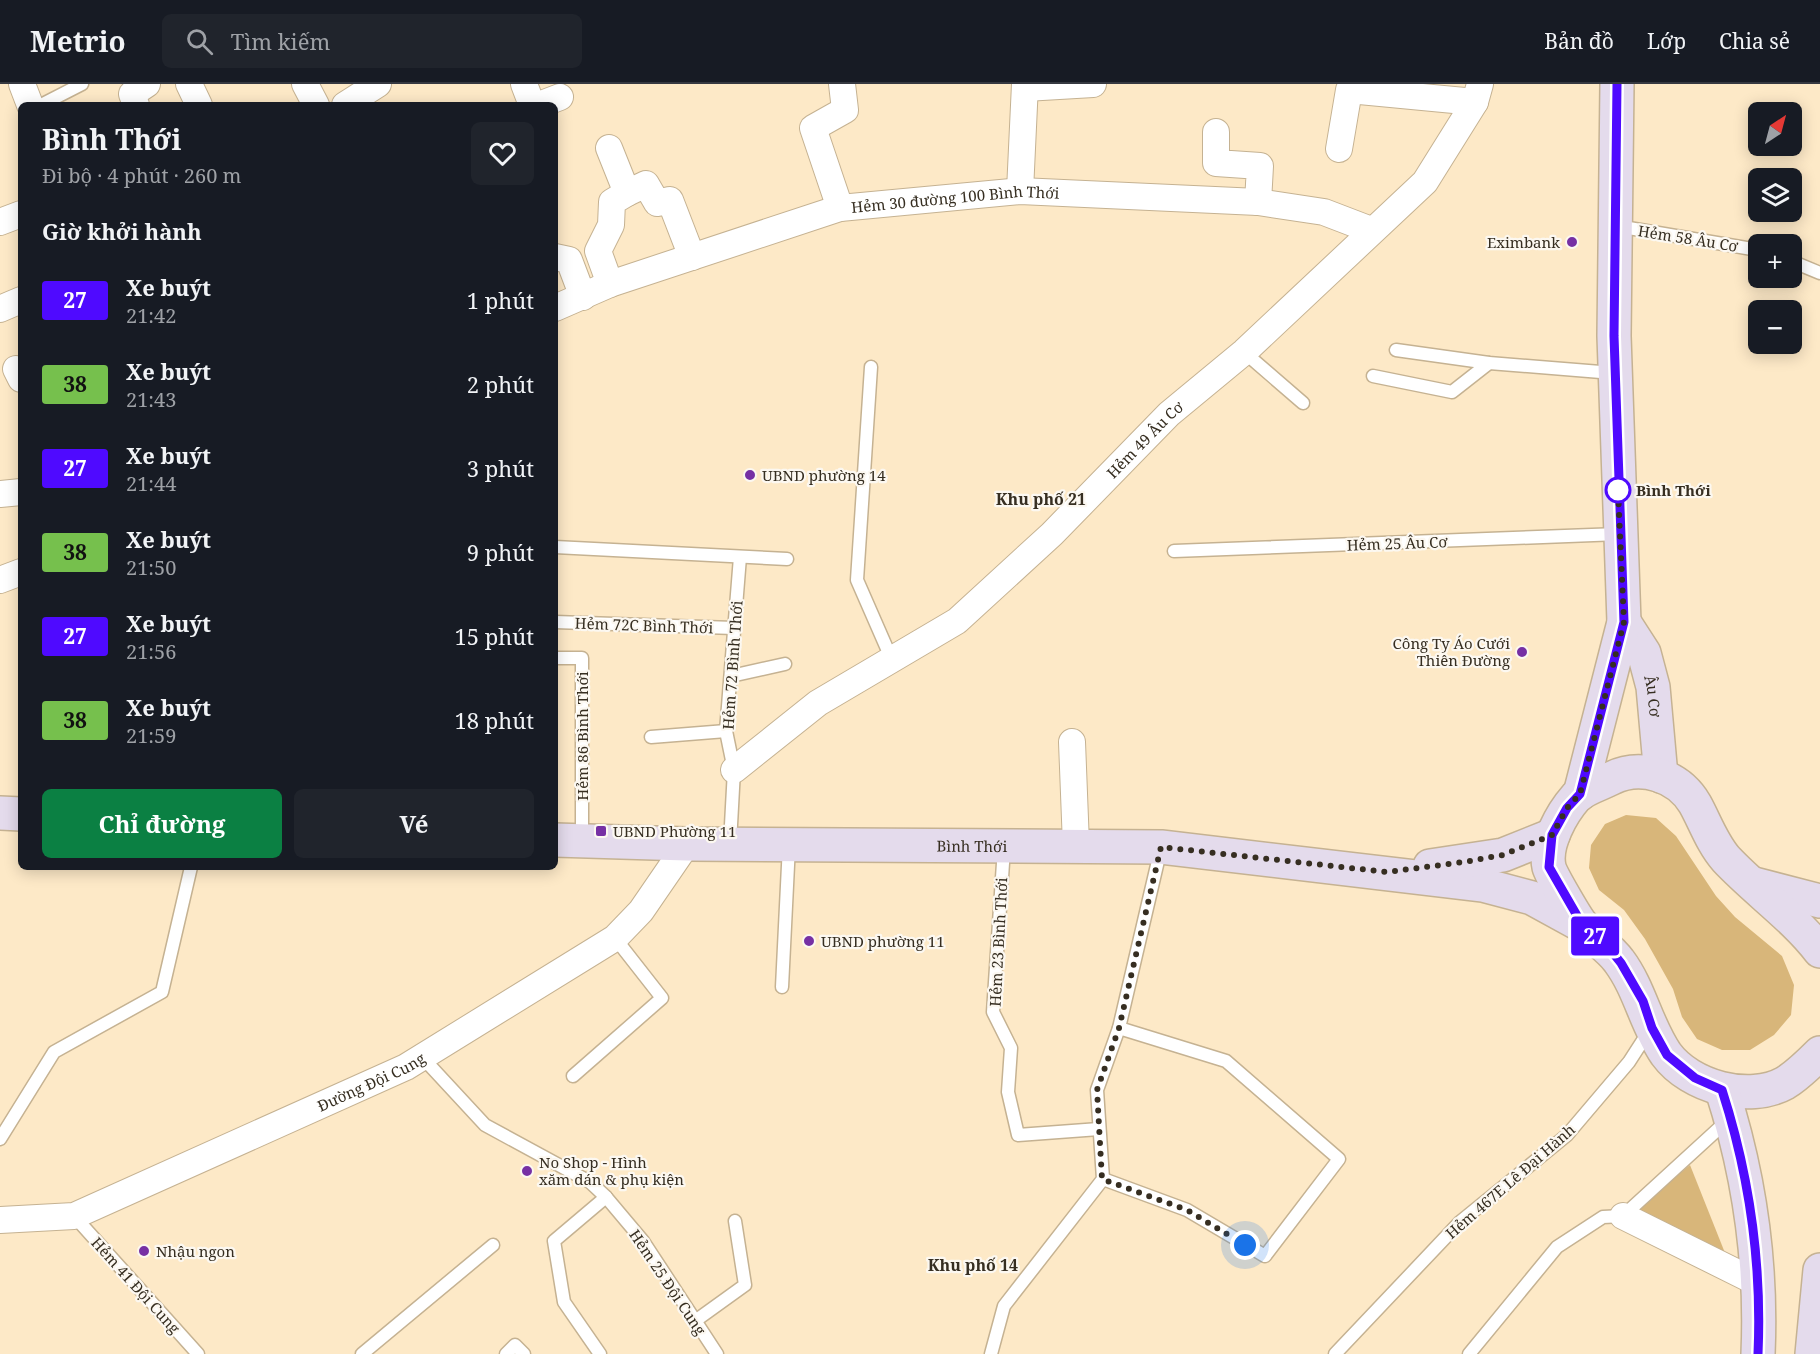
<!DOCTYPE html>
<html lang="vi">
<meta charset="utf-8">
<style>
body{margin:0;font-family:"Noto Serif",serif;background:#20242c;color:#f1f3f6;height:100vh;display:flex;flex-direction:column;font-size:22px;white-space:nowrap}
*{box-sizing:border-box;margin:0}
p{font-size:20px;color:#9ea1a6}
.icon{flex:none;width:33px;height:33px;fill:none;stroke:currentColor;stroke-width:2;stroke-linecap:round;stroke-linejoin:round}
.map{position:relative;flex:1;overflow:hidden}
.sheet{position:absolute;left:18px;top:18px;width:540px;height:768px;display:flex;flex-direction:column;background:#171b24;border-radius:9px;box-shadow:0 3px 15px #0003}
.sheet>*{flex:none}
.badge{padding:0 12px;border-radius:4px;font-size:21px;line-height:39px}
.needle{width:39px;rotate:36deg}
.controls{position:absolute;left:1748px;top:18px;display:grid;gap:12px}
.controls a{display:grid;place-items:center;width:54px;height:54px;border-radius:9px;background:#171b24;box-shadow:0 3px 15px #0003;font-size:30px}
.you{position:absolute;width:30px;height:30px;margin:-15px;border:4px solid #fff;border-radius:50%;background:#1a73e8;box-shadow:0 0 0 9px #1a73e833}
.map>.badge{position:absolute;translate:-50% -50%;box-shadow:0 0 0 3px #fff}
h2{padding:0 24px;font-size:22px;line-height:54px}
.round{display:grid;place-items:center;flex:none;width:63px;height:63px;border-radius:9px;background:#20242c}
.summary{display:flex;align-items:center;justify-content:space-between;height:102px;padding:0 24px}
h1{font-size:28px;font-weight:700;line-height:45px}
.primary-button{display:flex;gap:12px;margin-top:auto;padding:12px 24px}
.primary-button a{flex:1;height:69px;border-radius:9px;background:#0b8043;color:#fff;font-size:24px;font-weight:700;line-height:69px;text-align:center}
.primary-button a+a{background:#20242c;color:#f1f3f6}
ul{padding:0;list-style:none}
li{display:flex;align-items:center;gap:18px;height:84px;padding:0 24px}
li div{flex:1}
li b{display:block;font-size:22px}
li em{font-style:normal}
li .badge{min-width:66px;font-weight:700;text-align:center}
header{display:flex;align-items:center;gap:36px;box-sizing:border-box;height:84px;padding:0 30px;background:#171b24;border-bottom:2px solid #363941}
header strong{font-size:28px}
nav{display:flex;gap:33px;margin-inline-start:auto;font-size:21px}
.search{width:420px;height:54px;background:#20242c;display:flex;align-items:center;gap:15px;box-sizing:border-box;padding:0 21px;border-radius:9px;color:#9ea1a6;font-size:22px}
.map>svg:first-child{display:block}
</style>
<header>
<strong>Metrio</strong>
<div class="search"><svg class="icon" aria-label="search" viewBox="0 0 24 24"><circle cx="10" cy="10" r="6"/><path d="M15 15l6 6"/></svg>Tìm kiếm</div>
<nav><a>Bản đồ</a><a>Lớp</a><a>Chia sẻ</a></nav>
</header>
<div class="map">
<svg width="1820" height="1270" viewBox="0 0 1820 1270">
<rect width="100%" height="100%" fill="#fde9c7"/>
<g fill="#d8b67a">
<polygon points="1626,731 1656,734 1676,752 1716,812 1735,833 1782,872 1794,901 1791,931 1774,951 1750,966 1722,966 1697,955 1682,933 1673,905 1645,855 1624,826 1599,806 1589,784 1591,761 1605,740"/>
<polygon points="1690,1081 1729,1179 1643,1136 1638,1123"/>
</g>
<g fill="none" stroke-linecap="round" stroke-linejoin="round">
<g stroke="#c5b292" stroke-width="15">
<g id="service">
<polyline points="41,21 82,0"/>
<polyline points="1617,142 1758,166"/>
<polyline points="1791,177 1820,189"/>
<polyline points="1396,266 1489,279 1613,289"/>
<polyline points="1244,268 1303,319"/>
<polyline points="871,283 857,496 892,576"/>
<polyline points="1373,292 1452,308 1489,279"/>
<polyline points="555,463 787,475"/>
<polyline points="1174,467 1619,450"/>
<polyline points="555,538 734,544"/>
<polyline points="555,574 582,574 582,756"/>
<polyline points="731,592 785,580"/>
<polyline points="651,653 726,647"/>
<polyline points="730,759 734,686 726,647 740,473"/>
<polyline points="1004,764 993,928 1011,964 1008,1008 1018,1051 1099,1045"/>
<polyline points="782,903 789,761"/>
<polyline points="422,973 485,1041 590,1098 606,1113 643,1157 717,1270"/>
<polyline points="573,992 662,914 615,854"/>
<polyline points="0,1055 54,968 162,908 191,783"/>
<polyline points="1103,1095 1187,1126 1265,1172 1339,1075 1226,977 1119,944"/>
<polyline points="74,1132 198,1270"/>
<polyline points="695,1237 745,1201 735,1137"/>
<polyline points="362,1270 493,1161"/>
<polyline points="506,1270 515,1261 524,1270"/>
<polyline points="600,1270 564,1218 554,1157 606,1113"/>
<polyline points="991,1270 1004,1222 1103,1095 1097,1006 1119,944 1161,764"/>
<polyline points="1335,1270 1460,1138 1567,1051 1629,978 1649,947"/>
<polyline points="1469,1270 1557,1163 1603,1133 1623,1132 1728,1036"/>
</g>
</g>
<g stroke="#c5b292" stroke-width="28">
<g id="minor">
<polyline points="22,0 30,21"/>
<polyline points="189,0 199,21"/>
<polyline points="305,0 316,21"/>
<polyline points="524,0 532,21"/>
<polyline points="1025,4 1093,0"/>
<polyline points="136,21 132,10 147,0"/>
<polyline points="345,21 378,0"/>
<polyline points="539,21 560,13"/>
<polyline points="1216,48 1216,79 1260,82 1258,118"/>
<polyline points="609,64 627,109 612,118 611,141 598,167 610,200"/>
<polyline points="1339,65 1349,6 1475,18"/>
<polyline points="1020,107 1025,0"/>
<polyline points="627,109 646,100 657,119 670,116 692,173"/>
<polyline points="840,124 813,44 845,26 842,0"/>
<polyline points="0,138 21,130"/>
<polyline points="555,173 569,176 583,213"/>
<path id="s1" d="M555 224 610 200 840 124 1020 107 1258 118 1324 128 1371 146"/>
<polyline points="0,225 21,216"/>
<polyline points="16,285 21,295"/>
<polyline points="0,410 21,408"/>
<polyline points="0,496 21,488"/>
<polyline points="1072,658 1076,761"/>
<path id="s2" d="M734 686 818 619 957 537 1052 450 1169 330 1244 268 1425 98 1475 18 1480 0"/>
<polyline points="1623,1132 1760,1200"/>
<path id="s3" d="M0 1136 74 1132 406 983 615 854 641 827 687 760"/>
</g>
</g>
<g stroke="#c5b292" stroke-width="36">
<g id="secondary">
<path id="s4" d="M1624 538 1644 569 1653 603 1661 692"/>
<polyline points="1580,710 1624,538 1614,252 1617,0"/>
<polyline points="0,729 21,730"/>
<path id="s5" d="M555 756 687 760 1161 763 1483 801 1532 814 1583 842"/>
<polyline points="1430,782 1503,771 1553,751"/>
<polyline points="1754,800 1820,817"/>
<path d="M1820 867C1794 833 1756 807 1726 775 1712 759 1705 738 1695 720 1678 691 1641 680 1612 694 1601 700 1585 704 1576 713 1562 729 1544 760 1549 783 1551 791 1577 836 1583 842 1594 855 1609 863 1619 877 1640 905 1646 941 1666 970 1690 1003 1749 1019 1785 999 1798 991 1809 980 1820 969"/>
<path d="M1722 1006C1750 1093 1762 1179 1758 1270"/>
<polyline points="1812,1270 1820,1186"/>
</g>
</g>
<use href="#service" stroke="#fff" stroke-width="12"/>
<use href="#minor" stroke="#fff" stroke-width="26"/>
<use href="#secondary" stroke="#e4dbec" stroke-width="33"/>
</g>
<g fill="none" stroke-linecap="round" stroke-linejoin="round">
<g stroke="#fff" stroke-width="14">
<path id="line" d="M1617 0 1614 252 1624 538 1580 710 1567 724 1552 751 1549 783 1583 842 1609 864 1621 879 1643 917 1652 944 1667 971 1695 994 1722 1006C1750 1093 1762 1179 1758 1270"/>
</g>
<use href="#line" stroke="#4f0aff" stroke-width="9"/>
<polyline stroke="#362e21" stroke-width="6" stroke-dasharray="0 10.8" points="1245,1161 1187,1126 1102,1095 1097,1006 1119,944 1161,763 1387,788 1464,778 1503,771 1552,751 1567,724 1580,710 1624,538 1618,406"/>
</g>
<g fill="#7630a4" stroke="#fcf8f1" stroke-width="2">
<circle cx="1572" cy="158" r="6"/>
<circle cx="750" cy="391" r="6"/>
<circle cx="1522" cy="568" r="6"/>
<rect x="595" y="741" width="12" height="12" rx="3"/>
<circle cx="809" cy="857" r="6"/>
<circle cx="527" cy="1087" r="6"/>
<circle cx="144" cy="1167" r="6"/>
</g>
<circle fill="#fff" stroke="#4f0aff" stroke-width="3" cx="1618" cy="406" r="12"/>
<g text-anchor="middle" dominant-baseline="central" stroke-width="4.5" stroke-linejoin="round" paint-order="stroke">
<g font-size="15" fill="#362e21" stroke="#fcf8f1">
<text stroke="none"><textPath href="#s1" startOffset="418">Hẻm 30 đường 100 Bình Thới</textPath></text>
<text transform="translate(1688 154) rotate(9)">Hẻm 58 Âu Cơ</text>
<text stroke="none"><textPath href="#s2" startOffset="530">Hẻm 49 Âu Cơ</textPath></text>
<text transform="translate(1397 459) rotate(-2)">Hẻm 25 Âu Cơ</text>
<text transform="translate(644 541) rotate(2)">Hẻm 72C Bình Thới</text>
<text transform="translate(732 581) rotate(-86)">Hẻm 72 Bình Thới</text>
<text stroke="none"><textPath href="#s4" startOffset="81">Âu Cơ</textPath></text>
<text transform="translate(582 652) rotate(-90)">Hẻm 86 Bình Thới</text>
<text stroke="none"><textPath href="#s5" startOffset="417">Bình Thới</textPath></text>
<text transform="translate(998 858) rotate(-87)">Hẻm 23 Bình Thới</text>
<text stroke="none"><textPath href="#s3" startOffset="400">Đường Đội Cung</textPath></text>
<text transform="translate(1510 1097) rotate(-41)">Hẻm 467E Lê Đại Hành</text>
<text transform="translate(668 1198) rotate(56)">Hẻm 25 Đội Cung</text>
<text transform="translate(136 1201) rotate(48)">Hẻm 41 Đội Cung</text>
</g>
<g font-size="15" fill="#362e21" stroke="#fcf8f1" text-anchor="start">
<text x="1560" y="158" text-anchor="end">Eximbank</text>
<text x="762" y="391">UBND phường 14</text>
<text x="1510" y="559" text-anchor="end">Công Ty Áo Cưới<tspan x="1510" dy="17">Thiên Đường</tspan></text>
<text x="613" y="747">UBND Phường 11</text>
<text x="821" y="857">UBND phường 11</text>
<text x="539" y="1078">No Shop - Hình<tspan x="539" dy="17">xăm dán &amp; phụ kiện</tspan></text>
<text x="156" y="1167">Nhậu ngon</text>
</g>
<g font-size="15" font-weight="bold" fill="#362e21" stroke="#fcf8f1" text-anchor="start">
<text x="1636" y="406">Bình Thới</text>
</g>
<g font-size="16" font-weight="bold" fill="#362e21" stroke="#fcf8f1">
<text x="1041" y="415">Khu phố 21</text>
<text x="973" y="1181">Khu phố 14</text>
</g>
</g>
</svg>
<div class="controls">
<a><svg class="needle" viewBox="-14 -14 28 28"><path d="M0-13l5 13h-10z" fill="#e53935"/><path d="M0 13l5-13h-10z" fill="#9ea1a6"/></svg></a>
<a><svg class="icon" aria-label="layers" viewBox="0 0 24 24"><path d="M12 4l9 5-9 5-9-5zM3 14l9 5 9-5"/></svg></a>
<a>+</a>
<a>−</a>
</div>
<div class="you" style="left:1245px;top:1161px"></div>
<b class="badge" style="left:1595px;top:852px;background:#4f0aff;color:#fff">27</b>
<section class="sheet">
<div class="summary"><div><h1>Bình Thới</h1><p>Đi bộ · 4 phút · 260 m</p></div><a class="round"><svg class="icon" aria-label="heart" viewBox="0 0 24 24"><path d="M12 20l-8-8c-3-5 5-10 8-4 3-6 11-1 8 4z"/></svg></a></div>
<h2>Giờ khởi hành</h2>
<ul>
<li><span class="badge" style="background:#4f0aff;color:#fff">27</span><div><b>Xe buýt</b><p>21:42</p></div><em>1 phút</em></li>
<li><span class="badge" style="background:#76c04d;color:#111">38</span><div><b>Xe buýt</b><p>21:43</p></div><em>2 phút</em></li>
<li><span class="badge" style="background:#4f0aff;color:#fff">27</span><div><b>Xe buýt</b><p>21:44</p></div><em>3 phút</em></li>
<li><span class="badge" style="background:#76c04d;color:#111">38</span><div><b>Xe buýt</b><p>21:50</p></div><em>9 phút</em></li>
<li><span class="badge" style="background:#4f0aff;color:#fff">27</span><div><b>Xe buýt</b><p>21:56</p></div><em>15 phút</em></li>
<li><span class="badge" style="background:#76c04d;color:#111">38</span><div><b>Xe buýt</b><p>21:59</p></div><em>18 phút</em></li>
</ul>
<div class="primary-button"><a>Chỉ đường</a><a>Vé</a></div>
</section>
</div>
